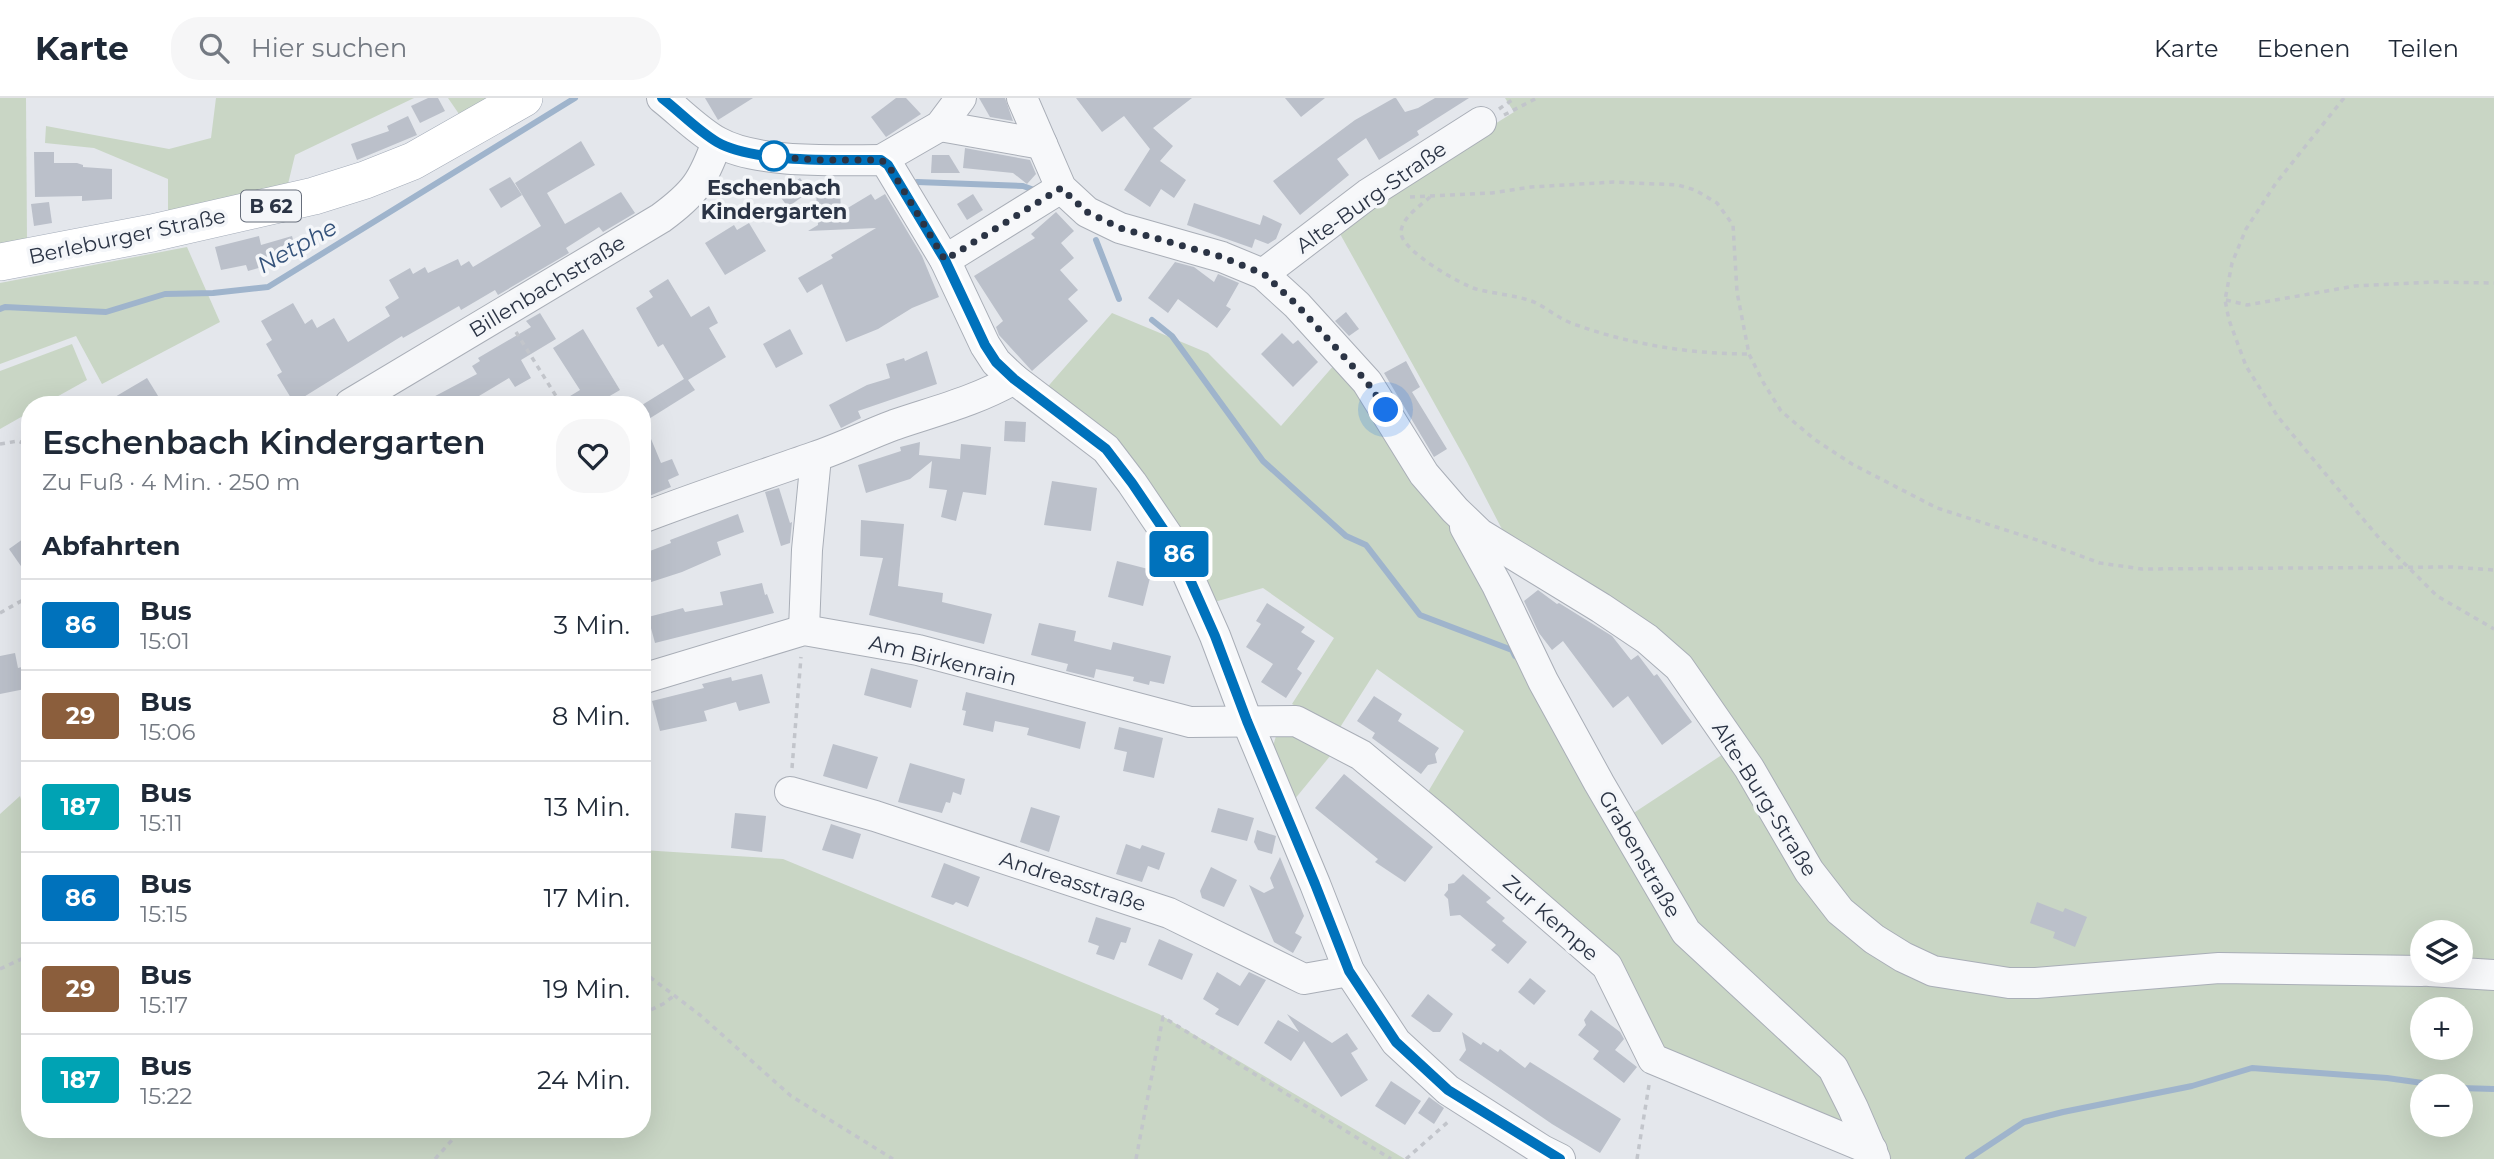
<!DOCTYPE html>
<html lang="de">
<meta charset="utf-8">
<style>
body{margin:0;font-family:Montserrat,sans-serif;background:#f6f6f7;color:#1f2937;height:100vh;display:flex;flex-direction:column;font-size:26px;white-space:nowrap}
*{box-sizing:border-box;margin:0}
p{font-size:23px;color:#747a83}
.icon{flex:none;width:38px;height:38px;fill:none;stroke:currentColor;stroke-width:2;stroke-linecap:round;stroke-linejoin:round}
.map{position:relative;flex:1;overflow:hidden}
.sheet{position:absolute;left:21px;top:298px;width:630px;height:742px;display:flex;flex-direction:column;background:#fff;border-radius:28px;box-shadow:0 7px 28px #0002}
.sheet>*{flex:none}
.badge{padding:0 14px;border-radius:5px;font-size:24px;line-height:46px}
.controls{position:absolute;left:2410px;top:822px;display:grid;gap:14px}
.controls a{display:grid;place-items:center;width:63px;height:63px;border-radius:50%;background:#fff;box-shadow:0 7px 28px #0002;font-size:35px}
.you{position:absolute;width:35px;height:35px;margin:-18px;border:5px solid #fff;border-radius:50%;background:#1a73e8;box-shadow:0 0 0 10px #1a73e833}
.map>.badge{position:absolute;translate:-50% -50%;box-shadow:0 0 0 4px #fff}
h2{padding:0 21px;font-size:26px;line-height:63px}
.round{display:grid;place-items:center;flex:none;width:74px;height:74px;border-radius:28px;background:#f6f6f7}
.head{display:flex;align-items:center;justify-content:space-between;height:119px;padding:0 21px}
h1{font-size:33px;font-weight:600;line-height:52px}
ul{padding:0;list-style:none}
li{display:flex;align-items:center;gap:21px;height:91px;padding:0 21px;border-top:2px solid #e0e1e3}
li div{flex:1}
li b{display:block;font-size:26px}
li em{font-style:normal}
li .badge{min-width:77px;font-weight:700;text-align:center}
header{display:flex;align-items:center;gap:42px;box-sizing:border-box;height:98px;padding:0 35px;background:#fff;border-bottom:2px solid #e0e1e3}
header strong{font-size:33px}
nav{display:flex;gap:38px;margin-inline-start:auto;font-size:24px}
.search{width:490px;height:63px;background:#f6f6f7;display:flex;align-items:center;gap:18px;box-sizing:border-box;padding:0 24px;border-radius:28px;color:#747a83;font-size:26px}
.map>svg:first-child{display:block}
</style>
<header>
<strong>Karte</strong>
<div class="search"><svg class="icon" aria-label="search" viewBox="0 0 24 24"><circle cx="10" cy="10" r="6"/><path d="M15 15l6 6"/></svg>Hier suchen</div>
<nav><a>Karte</a><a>Ebenen</a><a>Teilen</a></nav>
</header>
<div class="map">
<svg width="2494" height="1061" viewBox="0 0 2494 1061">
<rect width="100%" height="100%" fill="#e4e7ec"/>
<g fill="#c9d6c5" fill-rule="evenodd">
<polygon points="0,0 26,0 27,143 0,146"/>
<polygon points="216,0 414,0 295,57 288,86 168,115 168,81 94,50 45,45 46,28 169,51 211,40"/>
<polygon points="448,0 494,0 494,5 459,16"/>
<path d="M1505 0H2494V1061H1887L1884 1050 1686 822 1626 720 1740 645 1689 563 1505 437 1467 364 1339 134 1388 93 1514 14ZM2422 835H2460V873H2422ZM2422 912H2460V950H2422ZM2422 989H2460V1027H2422Z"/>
<polygon points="187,149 220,224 102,286 76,238 0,266 0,185"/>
<polygon points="1112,215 1208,255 1281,328 1335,266 1447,420 1681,836 1830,975 1862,1043 1659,957 1614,861 1425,699 1464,633 1377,571 1339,631 1292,606 1334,540 1263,490 1211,505 1044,293"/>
<polygon points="72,246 87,282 44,306 30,306 30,314 0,331 0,273"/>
<polygon points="1296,629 1335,652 1294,702 1271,655 1276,638"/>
<polygon points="20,698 30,733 30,1031 642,1031 642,752 783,761 1159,916 1405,1061 0,1061 0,716"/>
</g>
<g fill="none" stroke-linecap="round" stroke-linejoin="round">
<g stroke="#9fb4cc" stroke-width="6">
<polyline points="917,84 1023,88 1037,93"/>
<polyline points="1096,142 1119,201"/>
<polyline points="0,211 5,209 106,214 165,196 213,195 268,189 575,0"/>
<polyline points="1152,222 1172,238 1263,363 1346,438 1366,447 1420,517 1512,552 1515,558"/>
<polyline points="2460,990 2494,991"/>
<polyline points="1968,1061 2024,1024 2063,1014 2192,988 2252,970 2387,980 2451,989"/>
</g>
</g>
<g fill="#bbc0ca">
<polygon points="428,0 438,0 445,13 420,25 411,8"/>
<polygon points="705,0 753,0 718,22"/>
<polygon points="896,0 906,0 921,16 886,39 871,19"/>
<polygon points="979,0 1005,0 1013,23 990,19"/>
<polygon points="1076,0 1192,0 1153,30 1173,48 1160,63 1186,82 1174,100 1161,91 1150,109 1124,92 1150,51 1124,18 1102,34"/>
<polygon points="1285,0 1325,0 1301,19"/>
<polygon points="1394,0 1396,0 1405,14 1418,10 1435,0 1469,0 1417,33 1419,37 1379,62 1366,40 1337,61 1349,77 1300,117 1273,83 1355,22"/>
<polygon points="408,18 417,37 357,62 351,46 389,33 387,28"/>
<polygon points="581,43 595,67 547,95 565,126 621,94 635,115 603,134 599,129 566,150 569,155 498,197 495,192 461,212 459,208 403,240 402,238 294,305 277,277 282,274 266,246 272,242 261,223 293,205 305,226 312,221 317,230 334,220 348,244 390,218 385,209 399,200 389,182 410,170 413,176 425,169 428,175 458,161 461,168 469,163 473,169 541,128 515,85"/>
<polygon points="965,50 1030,62 1036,76 1027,86 1013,75 963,70"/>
<polygon points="34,54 54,54 54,65 77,65 83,67 83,69 112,71 112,101 82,103 82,98 35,99"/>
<polygon points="932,57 949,57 960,75 931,75"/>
<polygon points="510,79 522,97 501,110 489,91"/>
<polygon points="800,80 810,93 788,109 778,96"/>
<polygon points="840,93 841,114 871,96 875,102 885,96 922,158 939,199 912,210 878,231 846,244 822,186 807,195 798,180 833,160 831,157 876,130 808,133 818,127 816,94"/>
<polygon points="973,96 983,112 967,122 957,106"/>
<polygon points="49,104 52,125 34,128 31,106"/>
<polygon points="1194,105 1260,127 1263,117 1282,126 1276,141 1268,146 1255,141 1252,150 1187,127"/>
<polygon points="1056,114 1074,133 1061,145 1074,160 1060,172 1078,192 1068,201 1088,223 1032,273 999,237 996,229 1003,223 974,178 1035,140 1031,136"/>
<polygon points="749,125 766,153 725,177 705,145 734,127 737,132"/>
<polygon points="259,138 261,147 292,138 296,153 265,165 266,168 248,173 246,167 221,172 215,149"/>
<polygon points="1175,164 1194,169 1214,184 1218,176 1239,185 1226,208 1231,211 1217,230 1178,201 1168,215 1148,200"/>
<polygon points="668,181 691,219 709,208 718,225 709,230 726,259 688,282 695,292 644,324 661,365 672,361 679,377 668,382 671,389 642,401 642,307 684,281 663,246 658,249 636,210 653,199 649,193"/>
<polygon points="1346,214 1359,231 1349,238 1335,223"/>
<polygon points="540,215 556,241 521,262 531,280 515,289 509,280 479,298 483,306 420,306 477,276 472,268 480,263 478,260 531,229 526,223"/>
<polygon points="583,231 620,292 596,306 557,306 580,292 553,250"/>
<polygon points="790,231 803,256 776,270 763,246"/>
<polygon points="1282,235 1293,246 1298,242 1318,264 1293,289 1261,256"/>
<polygon points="927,253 937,286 858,313 861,320 841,330 829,307 867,287 890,280 886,266 904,260 905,263"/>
<polygon points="1406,263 1420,289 1412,294 1447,351 1434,359 1384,275"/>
<polygon points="147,280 163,306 103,306"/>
<polygon points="1005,323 1026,324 1025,344 1004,343"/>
<polygon points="920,344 919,357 960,361 961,346 991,349 986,397 963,394 956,423 941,419 947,392 929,390 932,363 910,381 866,395 858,367 901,353 900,349"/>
<polygon points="1052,383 1097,390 1091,433 1044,427"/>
<polygon points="779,390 790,425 792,424 790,445 781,448 765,394"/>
<polygon points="738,416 744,434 717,444 721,457 682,474 642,487 642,456 671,445 670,442"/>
<polygon points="861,422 904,426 898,488 943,495 942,504 992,516 984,546 869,517 883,460 860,458"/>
<polygon points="30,436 30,481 9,451"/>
<polygon points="1117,463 1152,472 1143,508 1108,499"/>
<polygon points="762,485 765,497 767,496 774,515 655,545 648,519 683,510 685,514 723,507 720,494"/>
<polygon points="1538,492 1557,506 1559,505 1612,538 1631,562 1638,557 1654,578 1657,576 1692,624 1662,647 1628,598 1613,610 1563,543 1552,552 1539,535 1524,503"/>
<polygon points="1267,505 1305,529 1301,534 1315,543 1297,571 1302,575 1286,600 1261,584 1273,566 1246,549 1261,526 1256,523"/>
<polygon points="1039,525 1076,533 1074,543 1111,552 1113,544 1171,558 1164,586 1150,583 1149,587 1133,583 1134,579 1096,571 1094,580 1066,573 1068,566 1031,557"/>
<polygon points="15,555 18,570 30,567 30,590 0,596 0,558"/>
<polygon points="871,570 918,582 911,610 864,597"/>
<polygon points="762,576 770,605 739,613 736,604 704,613 707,623 660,633 652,603 704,590 702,586 731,579 732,583"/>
<polygon points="966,594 1086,624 1080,651 1027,637 1029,630 995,623 993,634 963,627 966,613 962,612"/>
<polygon points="1374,598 1402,616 1398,623 1439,650 1435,656 1437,665 1428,667 1421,676 1372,640 1375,635 1357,623"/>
<polygon points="1119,629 1163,640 1154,680 1123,673 1127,654 1114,651"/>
<polygon points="833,646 878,659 867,691 823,678"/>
<polygon points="910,665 965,681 961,697 953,694 950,705 946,704 942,715 898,704"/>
<polygon points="1344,676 1433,749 1405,784 1375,764 1378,761 1315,710"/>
<polygon points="1031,709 1060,718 1049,754 1020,744"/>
<polygon points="1218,710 1254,720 1247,743 1211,734"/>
<polygon points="735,715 766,718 762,754 731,750"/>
<polygon points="831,726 861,736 853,761 822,752"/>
<polygon points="1257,732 1276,738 1272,756 1258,752 1254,744"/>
<polygon points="1126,746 1140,751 1142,747 1165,755 1159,772 1148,768 1142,784 1116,776"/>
<polygon points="1280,759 1304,818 1295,835 1302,839 1293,855 1274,844 1249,787 1264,795 1274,790 1270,780"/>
<polygon points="944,765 980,779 968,809 956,804 953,807 931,799"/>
<polygon points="1211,769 1237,782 1224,809 1202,800 1200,793"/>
<polygon points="1463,776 1491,800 1486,804 1505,820 1502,823 1527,844 1508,866 1491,852 1496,847 1460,817 1450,818 1448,801 1444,797 1448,792 1448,786 1454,785"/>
<polygon points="2037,804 2063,814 2065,810 2087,819 2075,849 2053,840 2055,834 2030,825"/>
<polygon points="1096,819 1131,830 1126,845 1121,844 1114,862 1096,856 1099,848 1088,844"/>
<polygon points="1159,841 1193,856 1182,882 1148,867"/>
<polygon points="1217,874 1240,888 1249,874 1266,882 1238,928 1215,916 1219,911 1203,901"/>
<polygon points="1530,880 1546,893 1534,907 1518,894"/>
<polygon points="1428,896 1453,916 1440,934 1433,934 1411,918"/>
<polygon points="1591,912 1620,934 1624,941 1615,952 1637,969 1624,985 1593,961 1599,953 1578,937 1586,927 1584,922"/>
<polygon points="1287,916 1332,945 1347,935 1358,951 1351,955 1368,982 1341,999 1304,943 1291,963 1264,945 1278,922 1299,934"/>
<polygon points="1462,934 1481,947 1483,944 1498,954 1500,951 1525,970 1530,964 1621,1021 1600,1055 1552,1026 1459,962 1466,952"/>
<polygon points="1391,983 1421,1003 1405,1027 1375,1008"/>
<polygon points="1429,999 1444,1010 1434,1026 1418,1015"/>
</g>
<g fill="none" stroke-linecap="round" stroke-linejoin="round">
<g stroke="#a9aeb7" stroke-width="32">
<g id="minor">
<path d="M662 0C680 14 698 33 718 44 757 66 836 62 881 62L888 67 945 162 985 247 996 264 1014 281 1106 351 1132 385 1176 450 1215 538 1247 623 1315 786 1349 873 1396 944 1448 992 1542 1052 1560 1061"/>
<polyline points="1022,0 1061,90 1087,114 1120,130 1222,159 1263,176 1297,207 1367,284 1424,376 1455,412 1480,436 1601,510 1647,541 1679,569 1749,670 1809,773 1840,813 1874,841 1903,859 1933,873 2009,885 2036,885 2219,870 2422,873"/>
<polyline points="940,28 1042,46"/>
<polyline points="881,62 940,28 961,0"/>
<polyline points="945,162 1061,90"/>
<polyline points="1263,176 1368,96 1481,24"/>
<path d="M350 306 661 120C695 95 703 83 717 44"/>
<path d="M642 420C699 398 757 379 814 359 841 350 867 337 894 327 935 313 976 303 1014 281"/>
<polyline points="1465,429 1497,487 1543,583 1599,685 1686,834 1833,970 1853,1010 1875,1061"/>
<polyline points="804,532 807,452 816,359"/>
<polyline points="642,581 804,532 918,552 1190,624 1296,623 1361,657 1440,723 1607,868 1653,961 1872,1052"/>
<polyline points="790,694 875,718 1169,815 1304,881 1349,873"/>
<polyline points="2429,873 2494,877"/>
</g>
</g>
<g stroke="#a3abb8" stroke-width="38">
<polyline id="major" points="0,164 152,135 314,98 365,82 413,63 524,0"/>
</g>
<g stroke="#c2c5cb" stroke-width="3.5" stroke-dasharray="5 5" stroke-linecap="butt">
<polyline points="2344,0 2276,85 2246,131 2232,165 2225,202 2229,222 2246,268 2278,319 2379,440 2437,498 2494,531"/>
<polyline points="1499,11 1515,0"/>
<polyline points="1504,17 1537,0"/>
<polyline points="1410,99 1492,95 1531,89 1614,84 1678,87 1695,92 1717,105 1733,127 1737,194 1749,256 1763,284 1781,313 1814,341 1852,366 1937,410 2040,443 2100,465 2142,471 2452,469 2494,472"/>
<path d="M1430 99C1420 108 1401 120 1401 135 1402 153 1460 186 1476 191 1495 196 1516 197 1534 204 1547 210 1558 220 1571 225 1627 246 1690 256 1749 256"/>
<polyline points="2226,202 2247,207 2355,188 2434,184 2494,185"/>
<polyline points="516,234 561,306"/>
<polyline points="0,346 18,343 30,348"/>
<polyline points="0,515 30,498"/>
<polyline points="792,670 801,559"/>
<polyline points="0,871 30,857"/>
<polyline points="642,873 700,917 791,998 893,1061"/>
<polyline points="642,916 663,906 675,897"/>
<polyline points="435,1061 462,1031"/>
<polyline points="1136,1061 1163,919 1391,1061"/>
<polyline points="1406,1061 1449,1023"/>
<polyline points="1637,1061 1649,987"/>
</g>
<use href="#minor" stroke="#f7f8fa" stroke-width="30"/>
<use href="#major" stroke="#fff" stroke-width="37"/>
</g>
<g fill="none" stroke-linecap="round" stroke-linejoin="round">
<g stroke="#fff" stroke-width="16">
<path id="line" d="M662 0C680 14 697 32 717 44 753 65 838 62 881 62L888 67 945 162 985 247 996 264 1014 281 1106 351 1132 385 1176 450 1215 538 1247 623 1315 786 1349 873 1396 944 1448 992 1560 1061"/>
</g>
<use href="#line" stroke="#0072bc" stroke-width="10"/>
<polyline stroke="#2b3445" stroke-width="7" stroke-dasharray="0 12.6" points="774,58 772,58 815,62 881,62 888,67 895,78 945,162 1061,90 1087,114 1120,130 1222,159 1264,176 1297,207 1367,284 1386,312"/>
</g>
<circle fill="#fff" stroke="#0072bc" stroke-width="3.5" cx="774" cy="58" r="14"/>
<g text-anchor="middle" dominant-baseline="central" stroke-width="7" stroke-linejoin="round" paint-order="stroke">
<rect fill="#f4f6f9" stroke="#676e7b" stroke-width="2" x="241" y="92.5" width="60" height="31" rx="5"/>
<g font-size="19" font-weight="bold" fill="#2b3445">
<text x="271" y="108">B 62</text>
</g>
<g font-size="21" font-weight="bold" fill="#2b3445" stroke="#f4f6f9">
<text x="774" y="89">Eschenbach<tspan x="774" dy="24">Kindergarten</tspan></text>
</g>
<g font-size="21" fill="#2b3445" stroke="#f4f6f9">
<text transform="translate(1371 99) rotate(-35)">Alte-Burg-Straße</text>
<text transform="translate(127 138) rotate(-12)">Berleburger Straße</text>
<text transform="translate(547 188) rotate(-31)">Billenbachstraße</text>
<text transform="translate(943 562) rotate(14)">Am Birkenrain</text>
<text transform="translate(1765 701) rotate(58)">Alte-Burg-Straße</text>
<text transform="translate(1640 756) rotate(60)">Grabenstraße</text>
<text transform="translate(1073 783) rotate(18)">Andreasstraße</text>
<text transform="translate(1551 820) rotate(41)">Zur Kempe</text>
</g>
<g font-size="23" font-style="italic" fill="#34527a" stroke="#f4f6f9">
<text transform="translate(297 148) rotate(-29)">Netphe</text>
</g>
</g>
</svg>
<div class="controls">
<a><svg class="icon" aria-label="layers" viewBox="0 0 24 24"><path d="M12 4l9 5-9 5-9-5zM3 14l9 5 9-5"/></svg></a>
<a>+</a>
<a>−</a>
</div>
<div class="you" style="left:1386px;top:312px"></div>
<b class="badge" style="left:1179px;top:456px;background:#0072bc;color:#fff">86</b>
<section class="sheet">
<div class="head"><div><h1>Eschenbach Kindergarten</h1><p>Zu Fuß · 4 Min. · 250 m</p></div><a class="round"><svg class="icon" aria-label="heart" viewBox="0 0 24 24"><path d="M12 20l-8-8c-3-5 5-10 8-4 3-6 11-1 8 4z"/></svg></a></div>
<h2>Abfahrten</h2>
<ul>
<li><span class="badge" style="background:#0072bc;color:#fff">86</span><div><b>Bus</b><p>15:01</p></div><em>3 Min.</em></li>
<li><span class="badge" style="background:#8b5e3c;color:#fff">29</span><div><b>Bus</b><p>15:06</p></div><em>8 Min.</em></li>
<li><span class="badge" style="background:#00a3b4;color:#fff">187</span><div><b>Bus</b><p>15:11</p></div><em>13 Min.</em></li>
<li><span class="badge" style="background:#0072bc;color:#fff">86</span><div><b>Bus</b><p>15:15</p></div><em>17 Min.</em></li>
<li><span class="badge" style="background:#8b5e3c;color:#fff">29</span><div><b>Bus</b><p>15:17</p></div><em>19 Min.</em></li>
<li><span class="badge" style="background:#00a3b4;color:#fff">187</span><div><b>Bus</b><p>15:22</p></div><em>24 Min.</em></li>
</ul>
</section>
</div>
